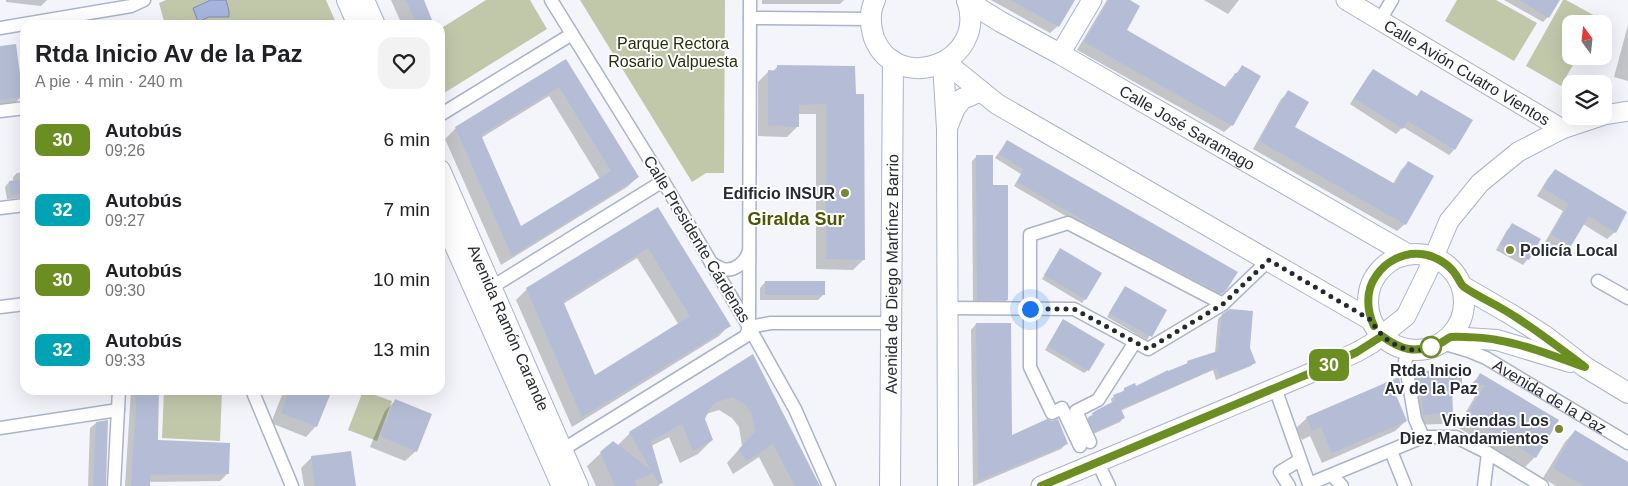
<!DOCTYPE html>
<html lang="es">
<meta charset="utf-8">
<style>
body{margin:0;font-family:Arial,sans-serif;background:#f2f2f2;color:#202124;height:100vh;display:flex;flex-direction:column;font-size:19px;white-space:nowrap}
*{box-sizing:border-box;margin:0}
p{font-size:16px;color:#757577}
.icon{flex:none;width:28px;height:28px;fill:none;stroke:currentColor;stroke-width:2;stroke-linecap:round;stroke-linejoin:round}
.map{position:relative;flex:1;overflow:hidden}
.side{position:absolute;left:20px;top:20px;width:425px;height:375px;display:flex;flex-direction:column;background:#fff;border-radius:15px;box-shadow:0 5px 20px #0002}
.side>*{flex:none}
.badge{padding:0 10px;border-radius:8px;font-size:18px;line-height:32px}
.needle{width:32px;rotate:345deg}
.buttons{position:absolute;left:1562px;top:15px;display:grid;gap:10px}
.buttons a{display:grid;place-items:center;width:50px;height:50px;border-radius:10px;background:#fff;box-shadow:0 5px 20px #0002;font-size:25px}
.you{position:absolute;width:25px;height:25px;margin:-12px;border:4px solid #fff;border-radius:50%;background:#1a73e8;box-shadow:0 0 0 8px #1a73e833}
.map>.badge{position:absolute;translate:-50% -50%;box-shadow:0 0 0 2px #fff}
.round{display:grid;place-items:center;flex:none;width:52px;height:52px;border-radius:15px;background:#f2f2f2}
.overview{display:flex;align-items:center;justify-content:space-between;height:85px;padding:0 15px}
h1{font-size:24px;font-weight:600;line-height:38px}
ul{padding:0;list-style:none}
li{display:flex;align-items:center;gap:15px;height:70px;padding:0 15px}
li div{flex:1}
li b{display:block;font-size:19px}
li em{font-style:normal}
li .badge{min-width:55px;font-weight:700;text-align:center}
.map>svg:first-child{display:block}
</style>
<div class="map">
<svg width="1628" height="486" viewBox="0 0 1628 486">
<rect width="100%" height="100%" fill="#f3f5fa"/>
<g fill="#c1c8aa">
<polygon points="166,0 326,0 337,25 165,25 159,3"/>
<polygon points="486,0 530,0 547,29 441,95 440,29"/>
<polygon points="580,0 725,0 724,173 706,173 692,182"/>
<polygon points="1457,0 1496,0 1537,23 1514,61 1445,21"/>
<polygon points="1563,0 1566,0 1599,18 1596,24 1571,24 1571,56 1578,56 1561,86 1526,66"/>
<polygon points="164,390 222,390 220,441 162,438"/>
<polygon points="363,391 392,401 377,441 348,430"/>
</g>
<polygon fill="#a7b4de" stroke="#808aab" points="211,0 226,0 229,11 229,17 209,17 198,22 193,8"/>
<g fill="#0003" fill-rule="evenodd">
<polygon points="6,0 47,0 41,6 6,2"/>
<polygon points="391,0 423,0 433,25 402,25"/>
<polygon points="762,0 844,0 840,4 762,4"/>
<polygon points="991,0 1073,0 1058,26 1050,33"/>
<polygon points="1107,0 1127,0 1126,30 1224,88 1228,82 1242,67 1232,125 1224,132 1077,50"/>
<polygon points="1204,0 1239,0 1228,14"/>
<polygon points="1504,0 1558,0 1548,17 1543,22"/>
<polygon points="1628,25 1628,81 1614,77"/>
<polygon points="0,47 22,96 15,103 0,105"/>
<path d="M566 60 638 177 627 187 501 265 445 139 456 128ZM549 96 600 179 520 228 481 138Z"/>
<polygon points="777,67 854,67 864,259 853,270 816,269 816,114 798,114 798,126 787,137 758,136 758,82 768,72 772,72"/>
<polygon points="1373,70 1454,150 1449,155 1403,127 1396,134 1350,104 1368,76"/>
<polygon points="1289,92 1293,128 1393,184 1401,170 1408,163 1405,224 1397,231 1253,149 1281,99"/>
<polygon points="1007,141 1226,288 1217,297 1114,244 1014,186 1021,174 995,158"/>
<polygon points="977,156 991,186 1007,300 1002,304 973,304 972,161"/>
<polygon points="1555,170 1615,232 1607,239 1583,224 1570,245 1563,252 1545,242 1563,211 1537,196 1548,178"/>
<polygon points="25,172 25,198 7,199 5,187 9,182 13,182 13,177 17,173"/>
<path d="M657 209 729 325 719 336 572 427 516 300 527 289ZM637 258 679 325 595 377 563 304Z"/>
<polygon points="1513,225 1528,259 1523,265 1496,250 1507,230"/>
<polygon points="1060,250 1085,299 1082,303 1042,279"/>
<polygon points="765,282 823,295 818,300 760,300 760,288"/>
<polygon points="1125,287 1166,311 1147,340 1107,317"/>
<polygon points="1222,315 1249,348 1255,362 1251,366 1216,380 1213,370 1120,411 1123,418 1120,422 1091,435 1085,422 1093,414 1112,403 1111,399 1114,396 1121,393 1124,390 1135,387 1184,366 1188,362 1215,353 1218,319"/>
<polygon points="1063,320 1088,370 1084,373 1045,350 1060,324"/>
<polygon points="976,324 1011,437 1066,444 1061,449 973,486 971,330"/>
<polygon points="753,356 819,486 774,486 759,457 733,474 727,463 742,446 739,427 732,418 719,410 706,414 704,419 712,440 698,454 680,463 669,437 651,446 661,483 658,486 596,486 587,466 601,453 617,446 630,433"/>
<polygon points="1416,372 1461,385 1452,395 1452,414 1442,424 1413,425 1405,383"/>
<polygon points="1481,375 1535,457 1525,467 1457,427 1476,395 1465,395 1470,385"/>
<polygon points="131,390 158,390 157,441 227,474 220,481 149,482 149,486 125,486"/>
<polygon points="284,390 331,390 316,426 306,437 271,423"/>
<polygon points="1401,392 1395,397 1406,421 1395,431 1322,463 1310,436 1302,440 1296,428 1307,418"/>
<polygon points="396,400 416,451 405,461 370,447 385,411"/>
<polygon points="96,423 104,486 88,486 90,428"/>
<polygon points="1575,431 1628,463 1628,486 1556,486 1543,478 1565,442"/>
<polygon points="312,457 355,486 304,486 301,468"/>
</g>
<g fill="#b5bdd6" fill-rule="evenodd">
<polygon points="406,0 424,0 434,25 417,25"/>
<polygon points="1011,0 1075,0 1059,27"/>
<polygon points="1109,0 1130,0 1140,6 1127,30 1227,88 1235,73 1237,74 1242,65 1261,76 1233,126 1084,42"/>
<polygon points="1519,0 1560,0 1549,18"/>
<polygon points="16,44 23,97 0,100 0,46"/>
<path d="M566 59 639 177 512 256 455 127ZM559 87 611 171 521 226 481 135Z"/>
<polygon points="777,65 855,66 856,94 864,94 865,260 826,259 826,104 799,105 799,127 768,126 768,70 777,71"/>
<polygon points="1373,69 1417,96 1421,90 1473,120 1455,150 1408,121 1403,129 1354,98"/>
<polygon points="1288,90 1309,102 1295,127 1395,184 1408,161 1434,176 1406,225 1259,141"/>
<polygon points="1007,140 1238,272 1227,289 1222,294 1118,240 1017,182 1024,169 999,154"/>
<polygon points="976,155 993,155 993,185 1008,185 1008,300 977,300"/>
<polygon points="1555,169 1627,212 1616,233 1589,216 1571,246 1551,234 1569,204 1543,188"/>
<polygon points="25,179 25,193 11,195 9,181"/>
<path d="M658 207 731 326 582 417 526 288ZM648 248 690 316 595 375 563 301Z"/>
<polygon points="1512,223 1541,239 1529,260 1500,244"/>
<polygon points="1060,248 1102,273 1086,300 1044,275"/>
<rect x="765" y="281" width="60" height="14"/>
<polygon points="1125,286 1167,310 1152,337 1109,313"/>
<polygon points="1230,309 1253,311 1250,348 1256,363 1220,377 1217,368 1153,395 1121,409 1125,418 1094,432 1088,417 1093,415 1092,413 1097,410 1116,400 1113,395 1124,391 1124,388 1135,383 1136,386 1168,370 1168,371 1188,363 1187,361 1218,351 1222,314"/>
<polygon points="1063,319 1105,344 1089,371 1048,346"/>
<polygon points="976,323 1011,323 1012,435 1047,419 1052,421 1058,419 1068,444 978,481"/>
<polygon points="753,354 820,486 795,486 773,444 746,461 739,449 755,432 752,414 746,405 733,397 717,402 710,408 705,419 713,440 693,451 682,424 651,441 663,483 659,484 653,473 634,481 637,486 615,486 600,452 613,441 651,470 629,432"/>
<polygon points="1462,370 1462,385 1452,386 1453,414 1423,415 1421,384 1418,386 1415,371"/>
<polygon points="1480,373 1559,420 1536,458 1466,416 1485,385 1473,385"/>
<polygon points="1399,377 1402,392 1396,395 1407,421 1332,453 1321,427 1312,431 1306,417"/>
<polygon points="137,390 159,390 158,440 230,443 229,474 150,475 150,486 131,486"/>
<polygon points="290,390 332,390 317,427 281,413"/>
<polygon points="395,399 432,414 417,452 380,436"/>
<polygon points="108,420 106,486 93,486 96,422"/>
<polygon points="1575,430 1628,462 1628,486 1584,486 1553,468"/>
<polygon points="351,451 356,486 315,486 311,456"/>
</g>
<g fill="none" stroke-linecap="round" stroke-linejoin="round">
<g stroke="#abb3cc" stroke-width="15">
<g id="street">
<polyline points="551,0 663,181 749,327 795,409 829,486"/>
<polyline points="750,18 870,19"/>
<polyline points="1380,20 1392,0"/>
<polyline points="0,28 131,6 144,0"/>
<polyline points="0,111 25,108"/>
<polyline points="440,115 572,34"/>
<polyline points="0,208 25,205"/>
<path d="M711 263C715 265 719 268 723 269 734 272 746 262 749 251"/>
<polyline points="1598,281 1628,298"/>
<polyline points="492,287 663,181"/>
<polyline points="0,307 25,304"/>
<polyline points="948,308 1074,309 1148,349 1223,304 1269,260"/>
<polyline points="749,327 771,323 891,323"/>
<path id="s1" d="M1442 343 1469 351 1486 358 1628 443"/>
<polyline points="1410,350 1405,361 1415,419 1423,437"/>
<polyline points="1275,388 1309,484 1423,437 1456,437 1488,453 1542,486"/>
<polyline points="252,390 292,486"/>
<polyline points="0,428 118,410"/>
<polyline points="1090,442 1076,411 1098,400 1135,342"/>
<polyline points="1080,446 1062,408 1052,413 1030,367 1030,235 1068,223 1223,304"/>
<polyline points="562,450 746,336 749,327 750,0"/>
<polyline points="1391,451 1405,486"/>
<polyline points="1098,463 1109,486"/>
<polyline points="1332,475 1342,486"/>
<polyline points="114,486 119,390"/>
<polyline points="1289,486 1280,472 1300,460"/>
<polyline points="1484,486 1488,453"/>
</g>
</g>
<g stroke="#abb3cc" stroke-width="21">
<g id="secondary">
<path id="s2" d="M1346 0 1562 129"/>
<polyline points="1060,54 1092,0"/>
<polyline points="1604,115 1628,111"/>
<polyline points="1041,486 1313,372 1357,352 1371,344 1406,316 1427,273 1449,221 1480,183 1518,152 1562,129 1601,116"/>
</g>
</g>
<g stroke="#abb3cc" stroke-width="22">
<g id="primary">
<polyline points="347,0 358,25"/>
<polyline points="364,0 375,25"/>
<path d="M875 0C869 12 870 25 874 38 897 96 989 63 967 0"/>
<path id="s3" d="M967 1 1001 22 1060 54 1407 254"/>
<polyline points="945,62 997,104 1371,320"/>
<polyline points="943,63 947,129 948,486"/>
<polyline points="948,125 955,108 962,99 981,91"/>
<path id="s4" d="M440 170 578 486"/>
<polyline points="440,212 562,486"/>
<circle cx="1416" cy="302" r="48"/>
<polyline points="1462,286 1512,315 1545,336 1585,367 1628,393"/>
<polyline points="1450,337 1497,340 1570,362"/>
<path id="s5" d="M890 486 893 61"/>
</g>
</g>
<use href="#street" stroke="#fff" stroke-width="12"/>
<use href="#secondary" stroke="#fff" stroke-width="19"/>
<use href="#primary" stroke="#fff" stroke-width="20"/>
</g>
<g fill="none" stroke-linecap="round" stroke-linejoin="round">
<g stroke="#fff" stroke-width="11">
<path id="line" d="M1041 486 1313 372 1357 352 1382 336C1401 350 1415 354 1438 344 1443 343 1447 338 1451 337 1459 336 1489 338 1497 340 1527 345 1556 357 1585 367 1561 349 1538 331 1514 316 1498 305 1480 298 1464 287 1460 284 1459 279 1456 275 1449 264 1434 255 1421 254 1403 252 1385 262 1376 276 1365 291 1367 311 1374 326"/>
</g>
<use href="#line" stroke="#6b8e23" stroke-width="8"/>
<path stroke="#262933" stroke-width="5" stroke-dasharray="0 9" d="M1030 309H1074L1148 349 1223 304 1269 260 1371 320C1382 341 1407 357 1431 347"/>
</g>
<g fill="#788635" stroke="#fff" stroke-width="2">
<circle cx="845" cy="193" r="5"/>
<circle cx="1510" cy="250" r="5"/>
<circle cx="1559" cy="429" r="5"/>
</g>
<circle fill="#fff" stroke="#6b8e23" stroke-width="2.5" cx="1431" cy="347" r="10"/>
<g text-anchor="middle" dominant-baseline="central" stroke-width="4" stroke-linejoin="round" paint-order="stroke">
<g font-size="16" fill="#282d0a" stroke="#fff">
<text x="673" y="43">Parque Rectora<tspan x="673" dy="18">Rosario Valpuesta</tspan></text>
</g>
<g font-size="16" fill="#262933" stroke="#fff">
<text stroke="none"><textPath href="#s2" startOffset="141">Calle Avión Cuatro Vientos</textPath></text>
<text stroke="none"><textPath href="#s3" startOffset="254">Calle José Saramago</textPath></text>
<text transform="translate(697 239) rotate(59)">Calle Presidente Cárdenas</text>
<text stroke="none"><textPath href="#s5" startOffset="212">Avenida de Diego Martínez Barrio</textPath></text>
<text stroke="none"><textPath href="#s4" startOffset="172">Avenida Ramón Carande</textPath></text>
<text stroke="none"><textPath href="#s1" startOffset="121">Avenida de la Paz</textPath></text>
</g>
<g font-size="16" font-weight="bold" fill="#262933" stroke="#fff" text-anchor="end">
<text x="835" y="193">Edificio INSUR</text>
<text x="1520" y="250" text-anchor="start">Policía Local</text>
<text x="1549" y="420">Viviendas Los<tspan x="1549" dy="18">Diez Mandamientos</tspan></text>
</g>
<g font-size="16" font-weight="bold" fill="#262933" stroke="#fff">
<text x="1431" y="370">Rtda Inicio<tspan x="1431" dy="18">Av de la Paz</tspan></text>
</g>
<g font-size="18" font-weight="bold" fill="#4b5600" stroke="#fff">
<text x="796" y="219">Giralda Sur</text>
</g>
</g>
</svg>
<div class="buttons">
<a><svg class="needle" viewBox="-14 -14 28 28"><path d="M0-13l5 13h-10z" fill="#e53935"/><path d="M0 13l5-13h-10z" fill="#757577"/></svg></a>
<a><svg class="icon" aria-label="layers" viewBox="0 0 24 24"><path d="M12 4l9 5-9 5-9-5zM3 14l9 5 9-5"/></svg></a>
</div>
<div class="you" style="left:1030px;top:309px"></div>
<b class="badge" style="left:1329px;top:365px;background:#6b8e23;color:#fff">30</b>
<section class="side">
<div class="overview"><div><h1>Rtda Inicio Av de la Paz</h1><p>A pie · 4 min · 240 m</p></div><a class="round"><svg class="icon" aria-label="heart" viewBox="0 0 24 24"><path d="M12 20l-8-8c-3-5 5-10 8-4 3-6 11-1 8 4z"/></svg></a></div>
<ul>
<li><span class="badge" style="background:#6b8e23;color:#fff">30</span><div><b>Autobús</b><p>09:26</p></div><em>6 min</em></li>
<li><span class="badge" style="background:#00a3b4;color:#fff">32</span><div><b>Autobús</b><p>09:27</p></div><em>7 min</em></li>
<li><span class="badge" style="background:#6b8e23;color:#fff">30</span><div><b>Autobús</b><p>09:30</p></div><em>10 min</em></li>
<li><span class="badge" style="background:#00a3b4;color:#fff">32</span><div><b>Autobús</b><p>09:33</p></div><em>13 min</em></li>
</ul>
</section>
</div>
